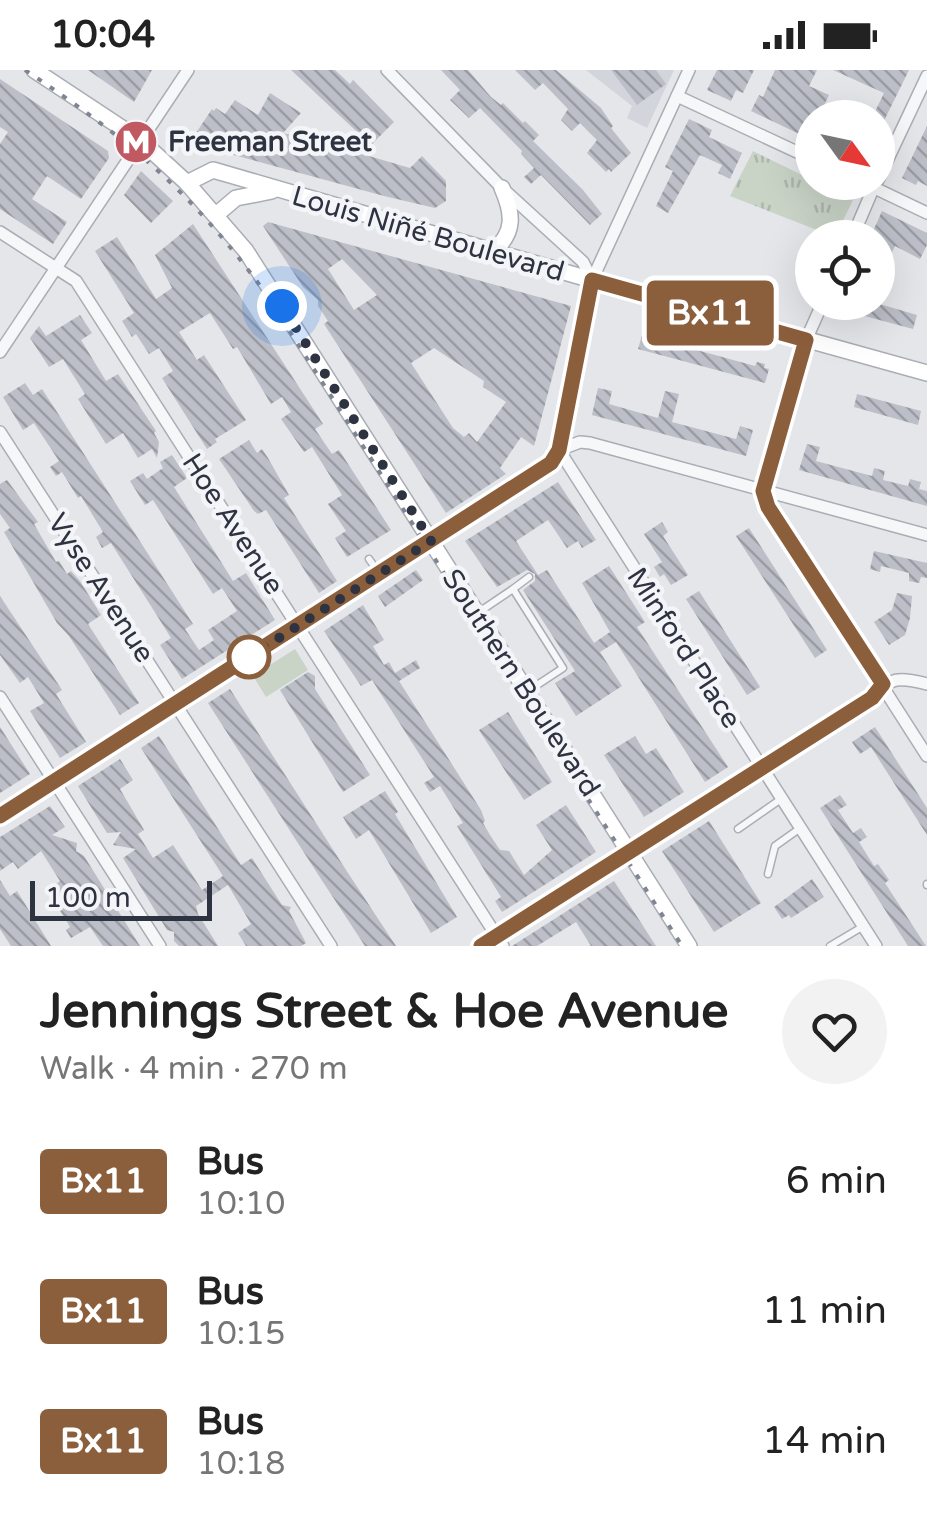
<!DOCTYPE html>
<meta charset="utf-8">
<style>
body{margin:0;font-family:"Varela Round",sans-serif;background:#f2f2f2;color:#222;height:100vh;display:flex;flex-direction:column;font-size:38px;white-space:nowrap}
*{box-sizing:border-box;margin:0}
p{font-size:32px;color:#767676}
.icon{flex:none;width:55px;height:55px;fill:none;stroke:currentColor;stroke-width:2;stroke-linecap:round;stroke-linejoin:round}
.map{position:relative;height:876px;overflow:hidden}
.details{display:flex;flex-direction:column;background:#fff;flex:1}
.details>*{flex:none}
.badge{padding:0 20px;border-radius:8px;font-size:35px;line-height:65px}
.needle{width:65px;rotate:123deg}
.tools{position:absolute;left:795px;top:30px;display:grid;gap:20px}
.tools a{display:grid;place-items:center;width:100px;height:100px;border-radius:50%;background:#fff;box-shadow:0 10px 40px #0002;font-size:50px}
.scale{position:absolute;left:30px;bottom:25px;width:182px;box-sizing:border-box;padding-left:10px;border:5px solid #2e3341;border-top:0;font-size:28px;line-height:35px;white-space:nowrap;color:#2e3341;-webkit-text-stroke:8px #f4f5f8;paint-order:stroke}
.you{position:absolute;width:50px;height:50px;margin:-25px;border:8px solid #fff;border-radius:50%;background:#1a73e8;box-shadow:0 0 0 15px #1a73e833}
.map>.badge{position:absolute;translate:-50% -50%;box-shadow:0 0 0 5px #fff}
.round{display:grid;place-items:center;flex:none;width:105px;height:105px;border-radius:52px;background:#f2f2f2}
.head{display:flex;align-items:center;justify-content:space-between;height:170px;padding:0 40px}
h1{font-size:48px;font-weight:700;line-height:75px}
ul{padding:0;list-style:none}
li{display:flex;align-items:center;gap:30px;height:130px;padding:0 40px}
li div{flex:1}
li b{display:block;font-size:38px}
li em{font-style:normal}
li .badge{min-width:110px;font-weight:700;text-align:center}
.status{display:flex;justify-content:space-between;align-items:center;height:70px;padding:0 50px;background:#fff;direction:ltr}
.status svg{height:28px;fill:currentColor}
.map>svg:first-child{display:block}
</style>
<div class="status"><b>10:04</b><svg viewBox="0 0 49 12"><path d="M0 12V9h3v3zM5 12V6h3v6zM10 12V3h3v9zM15 12V0h3v12zM26 1h20v11H26zM47 4h2v5h-2z"/></svg></div>
<div class="map">
<svg width="927" height="876" viewBox="0 0 927 876">
<defs>
<pattern id="grass-tufts" width="24" height="20" patternUnits="userSpaceOnUse" patternTransform="scale(2.5)"><rect width="24" height="20" fill="#c9d3c6"/><path d="M3 7l-1-3M5 7V3M7 7l1-3M15 17l-1-3M17 17v-4M19 17l1-3" fill="none" stroke="#adb6ab"/></pattern>
<pattern id="building-back-hatch" width="6" height="6" patternUnits="userSpaceOnUse" patternTransform="scale(2.5)"><rect width="6" height="6" fill="#bcbfc7"/><path d="M-1 5l2 2M0 0l6 6M5-1l2 2" fill="none" stroke="#999ca3"/></pattern>
</defs>
<rect width="100%" height="100%" fill="#e4e6ea"/>
<polygon fill="#d3d5dc" points="586,0 674,0 647,58 627,48 632,36"/>
<polygon fill="url(#grass-tufts)" points="753,81 853,130 835,167 730,126"/>
<polygon fill="#c9d3c6" points="295,579 308,600 266,627 253,606"/>
<g fill="url(#building-back-hatch)" fill-rule="evenodd">
<polygon points="88,0 152,0 134,32"/>
<polygon points="291,0 335,0 350,14 353,10 394,52 371,75"/>
<polygon points="441,0 468,0 491,27 501,35 503,33 523,53 525,51 539,65 533,71 583,120 602,144 590,155 541,105 531,114 524,107 534,98 521,84 522,81 480,38 469,48 450,30 460,20"/>
<polygon points="515,0 556,0 601,38 613,56 611,58 631,83 611,102 609,99 606,102 587,83 597,70 580,53 572,61 561,50 568,39 543,13 535,20"/>
<polygon points="611,0 656,0 666,14 637,35"/>
<polygon points="717,0 754,0 743,23 736,20 731,31 707,20"/>
<polygon points="775,0 817,0 809,16 829,25 818,48 812,48 812,70 751,41 759,25 763,27"/>
<polygon points="833,0 909,0 878,63 878,48 872,48 884,23"/>
<polygon points="0,9 108,81 109,88 81,129 47,106 32,129 67,152 53,174 0,139 0,74 8,62 0,57"/>
<polygon points="270,23 301,43 283,63 351,81 352,78 366,80 362,84 410,98 422,86 446,111 446,131 435,138 384,126 201,76 192,69 212,39 214,41 216,38 225,44 235,30 258,45"/>
<polygon points="689,49 712,60 709,67 742,83 730,109 718,103 722,95 700,85 668,143 656,136 673,101 665,97"/>
<polygon points="927,56 927,116 918,111 916,115 902,108"/>
<polygon points="141,101 173,131 151,153 124,125"/>
<polygon points="882,141 927,163 927,175 920,189 895,176 878,212 878,168 870,168"/>
<path d="M268 152 571 236 534 376 521 367 500 398 506 404 446 443 324 254 328 251 318 236V230L303 217 263 156ZM342 189 377 225 354 240 328 199ZM434 278 484 311 483 317 506 332 477 372 469 363 464 367 453 358 411 293Z"/>
<polygon points="193,154 323,354 315,359 332,384 339,380 391,460 347,487 335,468 346,461 328,434 342,425 312,377 304,382 281,349 291,342 282,327 271,334 237,277 233,279 210,243 179,262 197,290 204,285 246,350 215,369 217,372 207,379 162,308 173,301 159,278 149,284 136,264 132,267 122,251 134,243 95,181 117,167 156,229 172,218 155,185"/>
<polygon points="848,232 873,232 917,245 913,259 846,241"/>
<polygon points="80,245 92,263 81,270 106,311 118,304 156,361 154,363 159,372 157,388 152,379 138,388 123,363 106,374 78,329 85,324 63,289 49,297 30,268 39,256 46,266"/>
<polygon points="642,265 755,296 757,292 765,294 764,298 769,299 765,313 638,279"/>
<polygon points="25,313 33,325 42,319 57,342 193,554 185,559 199,580 214,570 208,560 237,541 222,518 213,524 153,430 145,435 130,411 143,403 147,409 163,398 160,392 172,385 187,408 174,417 233,511 246,503 275,550 182,609 160,575 171,568 156,544 111,473 102,478 96,467 103,462 81,426 78,428 62,402 56,406 50,397 59,391 34,353 23,360 3,327"/>
<polygon points="598,318 612,321 609,334 658,348 665,321 679,324 672,352 736,369 740,356 753,360 746,386 592,345"/>
<polygon points="857,324 921,341 918,355 854,337"/>
<polygon points="249,370 257,383 262,379 268,388 289,425 284,428 337,511 319,523 266,440 258,444 254,441 219,389"/>
<polygon points="807,374 820,377 816,391 872,406 874,398 885,401 883,410 908,416 910,409 921,412 919,419 927,421 927,436 799,400"/>
<polygon points="7,410 38,452 34,454 56,492 59,491 67,504 71,501 80,511 101,545 88,554 139,633 120,645 69,566 57,553 4,462 10,458 0,444 0,414"/>
<polygon points="558,412 596,470 582,478 578,471 567,478 548,450 516,471 538,505 547,500 594,573 610,562 582,513 609,496 645,552 637,557 728,697 705,712 616,572 600,582 622,616 576,646 555,613 575,601 523,520 535,511 535,504 527,500 497,517 465,471"/>
<polygon points="662,452 668,462 663,466 688,505 671,515 664,504 660,507 654,497 662,492 644,464"/>
<polygon points="749,458 827,580 815,588 736,466"/>
<polygon points="874,481 927,493 927,508 921,507 919,513 909,511 909,503 881,496 880,502 870,499"/>
<polygon points="416,500 423,510 385,537 378,526"/>
<polygon points="699,521 760,617 747,625 686,529"/>
<polygon points="897,523 912,526 910,548 905,565 889,575 874,552 892,540"/>
<polygon points="0,526 62,620 56,624 86,672 60,688 30,641 44,633 28,607 20,613 0,585"/>
<polygon points="363,535 384,570 373,576 384,595 389,592 395,603 416,590 420,598 399,611 481,740 485,751 483,753 490,765 500,780 509,781 524,805 552,780 536,755 566,735 596,782 502,842 495,831 501,827 457,756 463,753 440,716 430,722 424,713 434,707 372,610 361,616 324,561"/>
<polygon points="308,602 315,606 315,619 370,705 343,722 280,620"/>
<polygon points="230,619 348,803 396,876 365,876 321,809 208,633"/>
<polygon points="508,642 552,712 524,730 479,660"/>
<polygon points="0,657 30,704 0,723"/>
<polygon points="875,657 927,738 927,765 871,677 860,684 852,672"/>
<polygon points="159,666 241,795 252,788 282,835 291,837 289,841 306,873 301,876 246,876 238,863 251,854 228,815 196,836 198,844 218,876 179,876 174,871 174,862 167,860 123,788 136,779 113,775 121,762 107,763 78,716 120,689 133,710 120,719 144,760 138,764 153,788 173,775 202,820 223,806 141,678"/>
<polygon points="635,666 646,684 656,678 684,722 644,747 604,685"/>
<polygon points="385,721 398,742 395,744 457,847 431,863 369,760 356,769 343,747"/>
<polygon points="840,725 847,735 838,740 853,763 861,758 867,767 859,772 874,796 878,794 889,810 885,813 926,876 908,876 820,738"/>
<polygon points="50,736 65,757 52,765 77,773 76,781 84,786 140,876 103,876 90,857 71,868 66,860 70,857 56,834 62,830 53,816 60,811 41,781 18,799 13,792 0,801 0,767"/>
<polygon points="709,751 761,833 714,862 662,781"/>
<polygon points="812,809 824,827 791,848 789,845 782,849 774,837"/>
<polygon points="0,810 10,826 17,821 51,876 11,876 0,859"/>
<polygon points="614,811 656,876 591,876 576,852 537,876 512,876"/>
</g>
<g fill="none" stroke-linecap="round" stroke-linejoin="round">
<g stroke="#aaadb4" stroke-width="9">
<g id="lane">
<polyline points="369,489 379,503"/>
<polyline points="513,519 529,507"/>
<polyline points="479,542 513,519 563,598 528,621"/>
<polyline points="738,759 781,729"/>
<polyline points="768,804 775,776 799,759"/>
<polyline points="927,814 927,815"/>
<polyline points="830,876 862,857"/>
</g>
</g>
<g stroke="#aaadb4" stroke-width="14">
<g id="street">
<polyline points="387,0 502,118 583,192 592,210"/>
<polyline points="677,26 812,89"/>
<polyline points="878,110 927,6"/>
<polyline points="862,112 927,143"/>
<polyline points="0,162 76,211 503,876"/>
<polyline points="852,168 876,112"/>
<polyline points="823,232 806,270 763,421 774,447 927,686"/>
<polyline points="0,282 188,0"/>
<polyline points="0,362 331,876"/>
<polyline points="0,627 160,876"/>
<polyline points="0,746 551,393 559,380 592,210 689,0"/>
<path d="M481 876 872 628C889 606 901 607 927 614"/>
<polyline points="876,876 559,380 580,372 590,373 927,465"/>
</g>
</g>
<g stroke="#aaadb4" stroke-width="18">
<g id="secondary">
<polyline points="34,0 140,70 187,113 246,181 689,876"/>
<polyline points="187,113 213,100 592,210 927,303"/>
<polyline points="216,145 236,128 272,121"/>
<path d="M492 182C516 163 513 143 502 118"/>
</g>
</g>
<use href="#lane" stroke="#f6f7f9" stroke-width="6"/>
<use href="#street" stroke="#f6f7f9" stroke-width="11"/>
<use href="#secondary" stroke="#fff" stroke-width="15"/>
<path stroke="#7f8592" stroke-width="4" stroke-dasharray="5 10" stroke-linecap="butt" d="M25 0C127 68 191 121 264 221L682 876"/>
</g>
<g fill="none" stroke-linecap="round" stroke-linejoin="round">
<g stroke="#fff" stroke-width="22">
<polyline id="line" points="0,746 551,393 559,380 592,210 806,270 763,421 768,437 883,614 872,628 481,876"/>
</g>
<use href="#line" stroke="#8b5e3c" stroke-width="15"/>
<polyline stroke="#2e3341" stroke-width="10" stroke-dasharray="0 18" points="249,587 431,471 282,236"/>
</g>
<defs>
<g id="metro-disc" transform="scale(2.25)"><circle r="9.5" fill="#c05961" stroke="#f4f5f8"/><path d="M-5.5 5V-5H-3L0 0L3-5H5.5V5H3V-.5L0 4L-3-.5V5Z" fill="#fff"/></g>
</defs>
<g fill-rule="evenodd">
<use href="#metro-disc" x="136" y="72"/>
</g>
<circle fill="#fff" stroke="#8b5e3c" stroke-width="5" cx="249" cy="587" r="20"/>
<g text-anchor="middle" dominant-baseline="central" stroke-width="9" stroke-linejoin="round" paint-order="stroke">
<g font-size="28" font-weight="bold" fill="#2e3341" stroke="#f4f5f8" text-anchor="start">
<text x="168" y="72">Freeman Street</text>
</g>
<g font-size="28" fill="#2e3341" stroke="#f4f5f8">
<text transform="translate(428 164) rotate(16)">Louis Niñé Boulevard</text>
<text transform="translate(233 454) rotate(57)">Hoe Avenue</text>
<text transform="translate(101 518) rotate(57)">Vyse Avenue</text>
<text transform="translate(684 578) rotate(57)">Minford Place</text>
<text transform="translate(521 613) rotate(57)">Southern Boulevard</text>
</g>
</g>
</svg>
<div class="tools">
<a><svg class="needle" viewBox="-14 -14 28 28"><path d="M0-13l5 13h-10z" fill="#e53935"/><path d="M0 13l5-13h-10z" fill="#767676"/></svg></a>
<a><svg class="icon" aria-label="locate" viewBox="0 0 24 24"><circle cx="12" cy="12" r="6"/><path d="M12 2v4M12 18v4M2 12h4M18 12h4"/></svg></a>
</div>
<div class="scale">100 m</div>
<div class="you" style="left:282px;top:236px"></div>
<b class="badge" style="left:710px;top:243px;background:#8b5e3c;color:#fff">Bx11</b>
</div>
<section class="details">
<div class="head"><div><h1>Jennings Street &amp; Hoe Avenue</h1><p>Walk · 4 min · 270 m</p></div><a class="round"><svg class="icon" aria-label="heart" viewBox="0 0 24 24"><path d="M12 20l-8-8c-3-5 5-10 8-4 3-6 11-1 8 4z"/></svg></a></div>
<ul>
<li><span class="badge" style="background:#8b5e3c;color:#fff">Bx11</span><div><b>Bus</b><p>10:10</p></div><em>6 min</em></li>
<li><span class="badge" style="background:#8b5e3c;color:#fff">Bx11</span><div><b>Bus</b><p>10:15</p></div><em>11 min</em></li>
<li><span class="badge" style="background:#8b5e3c;color:#fff">Bx11</span><div><b>Bus</b><p>10:18</p></div><em>14 min</em></li>
</ul>
</section>
